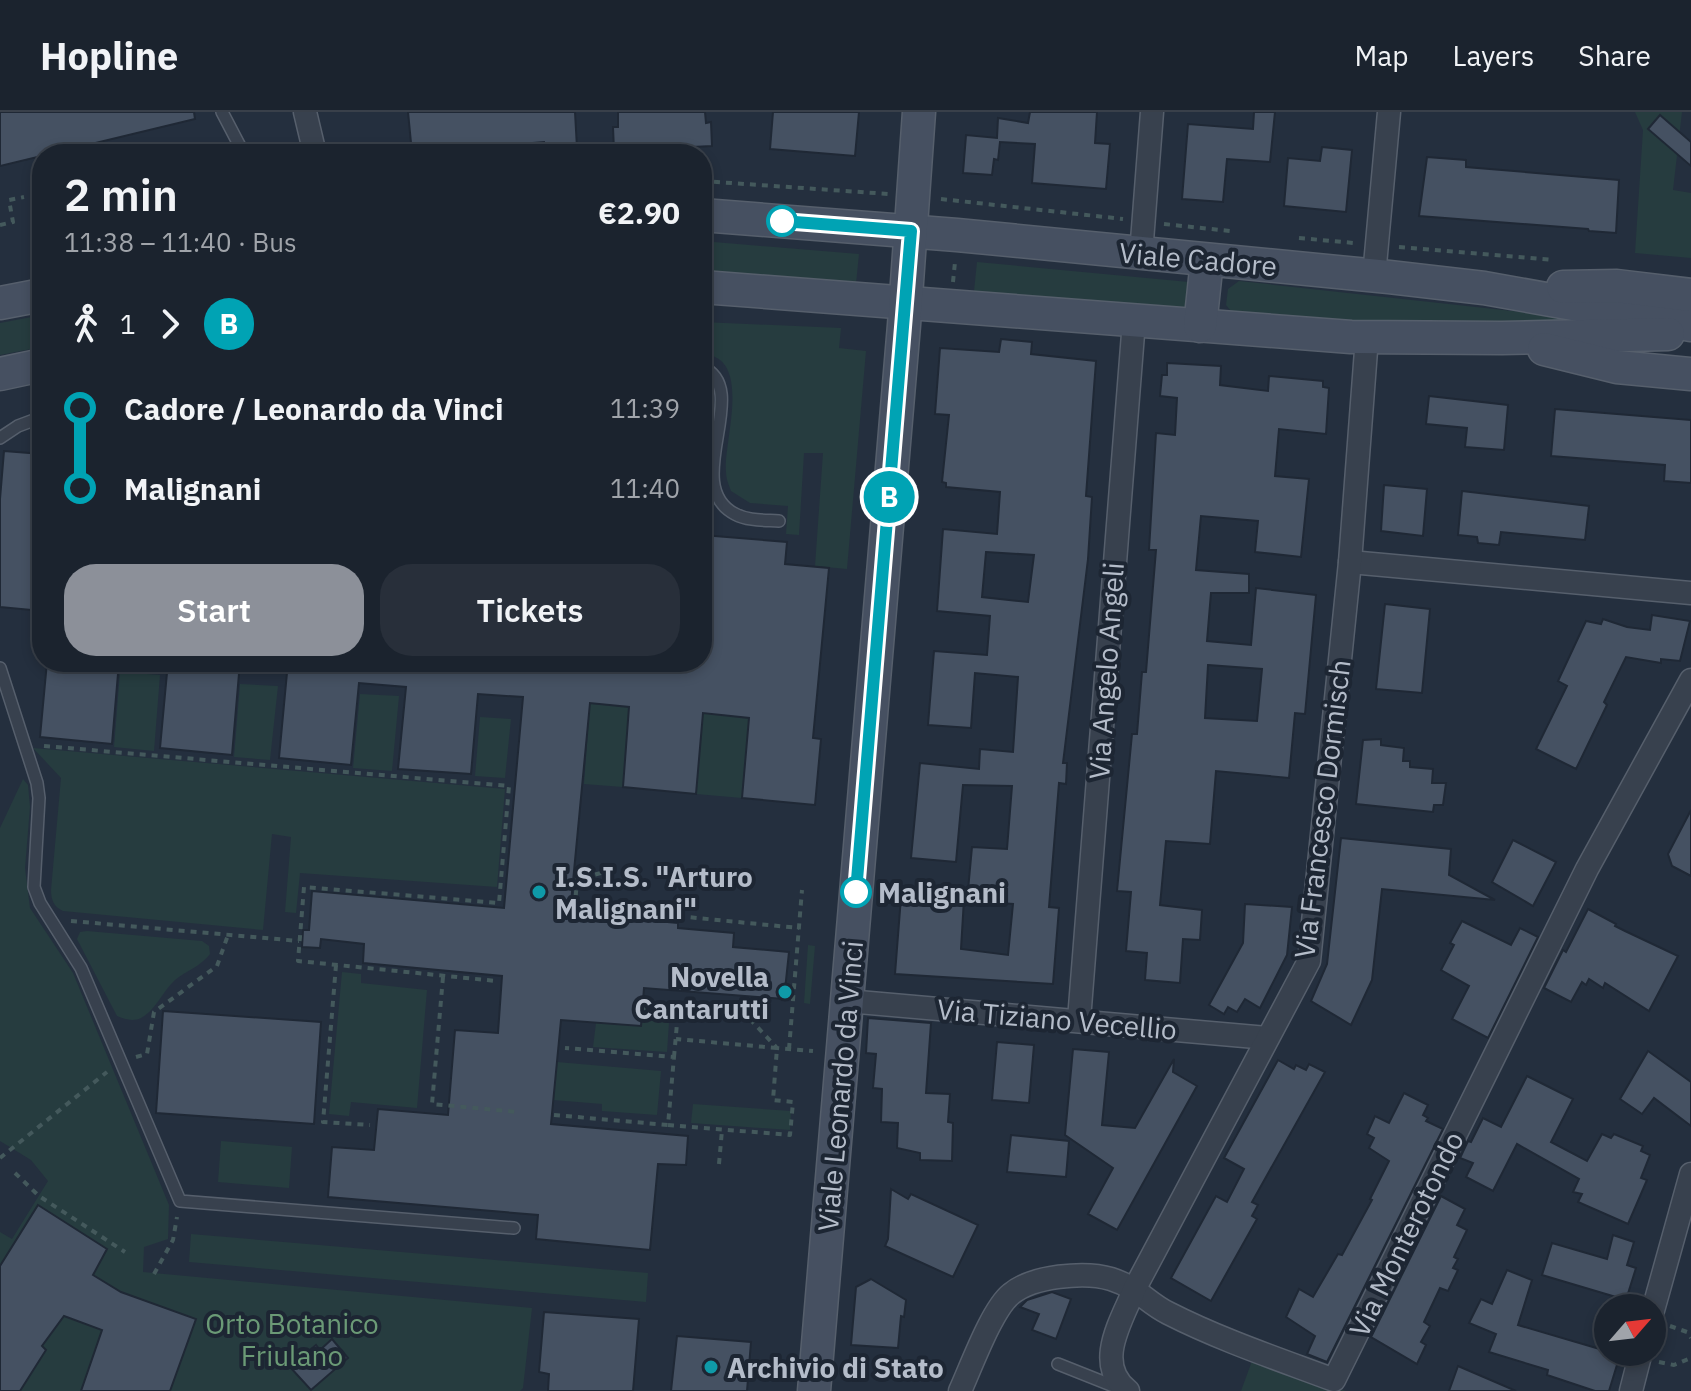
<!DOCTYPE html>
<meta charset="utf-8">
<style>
body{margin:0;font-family:"IBM Plex Sans",sans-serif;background:#282f3a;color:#f1f3f6;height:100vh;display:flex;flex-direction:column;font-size:30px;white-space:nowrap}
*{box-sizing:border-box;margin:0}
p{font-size:26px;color:#a0a4aa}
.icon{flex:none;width:44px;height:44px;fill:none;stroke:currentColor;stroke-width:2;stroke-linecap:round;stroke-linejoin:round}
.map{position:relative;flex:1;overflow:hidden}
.side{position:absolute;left:32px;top:32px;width:680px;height:528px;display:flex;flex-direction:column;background:#1b232e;border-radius:32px;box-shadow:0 4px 12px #0003,0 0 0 2px #39404a}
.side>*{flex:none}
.badge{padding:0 16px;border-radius:26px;font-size:28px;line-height:52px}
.needle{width:52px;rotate:62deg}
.buttons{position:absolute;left:1594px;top:1182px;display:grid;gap:16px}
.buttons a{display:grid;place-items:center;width:72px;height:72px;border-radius:50%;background:#1b232e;box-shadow:0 4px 12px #0003,0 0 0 2px #39404a;font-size:40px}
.map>.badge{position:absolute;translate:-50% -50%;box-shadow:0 0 0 4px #fff}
.legs{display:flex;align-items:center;gap:12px;height:88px;padding:0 32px;font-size:26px}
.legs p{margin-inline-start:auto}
.summary{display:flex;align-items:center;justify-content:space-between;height:136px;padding:0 32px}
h1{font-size:44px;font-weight:600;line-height:60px}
.cta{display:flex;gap:16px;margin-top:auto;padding:16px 32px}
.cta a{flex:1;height:92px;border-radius:32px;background:#8c9099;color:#fff;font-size:32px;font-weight:600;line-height:92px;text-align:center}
.cta a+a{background:#282f3a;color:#f1f3f6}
ul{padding:0 32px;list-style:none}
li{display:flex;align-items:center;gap:28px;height:80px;font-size:30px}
li i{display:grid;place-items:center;width:12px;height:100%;margin:0 10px;background:currentColor}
li i::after{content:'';width:20px;height:20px;margin:-10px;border:6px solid;border-radius:50%;background:#1b232e}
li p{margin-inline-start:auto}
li:first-child i{background:linear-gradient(#0000 50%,currentColor 0)}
li:last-child i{background:linear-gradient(currentColor 50%,#0000 0)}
header{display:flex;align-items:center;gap:48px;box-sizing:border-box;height:112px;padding:0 40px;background:#1b232e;border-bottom:2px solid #39404a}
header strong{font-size:38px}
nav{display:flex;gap:44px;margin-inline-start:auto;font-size:28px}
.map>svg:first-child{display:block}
</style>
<header>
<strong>Hopline</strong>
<nav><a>Map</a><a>Layers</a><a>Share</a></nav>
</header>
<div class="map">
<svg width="1691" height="1279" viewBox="0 0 1691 1279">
<rect width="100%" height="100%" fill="#242f3e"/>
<g fill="#263c3f">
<polygon points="1635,0 1682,0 1673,78 1691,81 1691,146 1635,141 1643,18"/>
<polygon points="702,129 859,142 856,172 702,159"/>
<polygon points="977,150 1189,170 1194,193 1183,197 974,179"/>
<polygon points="1239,169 1631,212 1421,214 1234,203 1226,193 1228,177"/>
<polygon points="42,203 42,235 0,243 0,211"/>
<path d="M702 210 841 216 839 236 866 239 847 457 815 454 823 341H804L799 423 786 422 788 394 750 391 731 379C729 373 726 367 726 360 723 330 754 244 702 242Z"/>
<polygon points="120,560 160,563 154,639 114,635"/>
<polygon points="240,572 278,574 270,648 234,645"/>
<polygon points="360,582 399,584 392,659 353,656"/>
<polygon points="590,592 629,595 623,675 584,672"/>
<polygon points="696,600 749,606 742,686 696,682 702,617"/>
<polygon points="480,605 511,607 505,666 475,664"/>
<path d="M33 636 505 677 497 775 300 761 296 801 285 800 291 725 272 722 263 818 63 799C54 795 51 788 51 778L61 666Z"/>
<polygon points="23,667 28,673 30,695 25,756 30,796 73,861 169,1093 168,1127 144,1135 143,1160 532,1196 523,1276 520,1279 0,1279 0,1120 12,1127 48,1069 31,1048 0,1029 0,716"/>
<path d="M87 819 202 829 209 834 210 842C201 854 186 859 175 868 163 879 155 899 141 906 132 910 125 907 117 904L77 827 80 820Z"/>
<polygon points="808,833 815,834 810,892 804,891"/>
<polygon points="342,860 361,862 361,871 427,878 417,996 351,990 349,1004 329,1002"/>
<polygon points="641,908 669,910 667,940 593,935 596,911 640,914"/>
<polygon points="557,950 661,959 657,1003 602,999 602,992 553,988"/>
<polygon points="693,992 791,999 790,1018 691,1011"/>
<polygon points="221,1029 292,1035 289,1076 218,1070"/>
<polygon points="191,1122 648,1161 646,1190 189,1150"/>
<polygon points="1252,1249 1346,1279 1241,1279"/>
</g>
<g fill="#455162" stroke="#1f2835" stroke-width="2" fill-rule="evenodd">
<polygon points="0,0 194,0 195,7 0,54"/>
<polygon points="408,0 575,0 577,36 545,39 544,30 412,41"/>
<polygon points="618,0 705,0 706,11 711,10 712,34 614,39 613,15 618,15"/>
<polygon points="773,0 859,0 855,44 770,37"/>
<polygon points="1030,0 1097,0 1095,31 1110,32 1106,77 1032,71 1035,32 1000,30 998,48 994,47 992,63 963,61 966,23 997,26 998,6 1028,11"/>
<polygon points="1254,0 1275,0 1270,50 1227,47 1223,90 1182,87 1188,12 1253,17"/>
<polygon points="1660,3 1691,30 1691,54 1648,17"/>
<polygon points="1322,35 1352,38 1346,100 1284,94 1288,46 1320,49"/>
<polygon points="1427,45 1466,48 1466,55 1619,68 1616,121 1589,119 1588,117 1419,104"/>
<path d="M1001 227 1032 230 1031 242 1096 249 1086 384 1092 385 1088 447 1063 651H1067L1066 672 1059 671 1049 795 1059 796 1053 872 895 862 901 785 964 787 961 837 1008 843 1013 792 967 789 972 735 1007 737 1012 674 963 673 956 750 911 746 920 651 979 657 980 637 1013 640 1018 565 975 561 971 616 928 613 934 539 987 543 990 504 937 499 943 417 997 422 1000 380 946 375V371L942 370 949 303 935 302 940 236 999 240ZM986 440 1034 443 1028 490 982 485Z"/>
<path d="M1167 251 1221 254 1220 273 1268 279 1269 264 1323 269V275L1329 276 1326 322 1279 317 1275 364 1309 367 1301 445 1255 440 1258 409 1201 404 1196 458 1249 462V481H1211L1207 529 1251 533 1256 476 1316 483 1305 602 1295 601 1289 666 1216 659 1210 732 1166 729 1160 793 1202 798 1200 828 1183 827 1180 871 1145 868 1147 841 1126 839 1131 780 1117 779 1132 622H1137L1142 560H1146L1156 438H1149L1156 321 1175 323 1177 286 1160 284 1162 263H1167ZM1208 553 1262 557 1257 609 1205 606Z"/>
<polygon points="1429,284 1508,293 1504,338 1465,335 1467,316 1426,312"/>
<polygon points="1555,297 1691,308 1691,371 1664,369 1665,353 1551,344"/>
<polygon points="4,339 42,342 42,499 0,495 0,387"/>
<polygon points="1384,373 1427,377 1423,424 1381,419"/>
<polygon points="1462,379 1589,394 1585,428 1501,420 1499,433 1478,431 1477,425 1458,423"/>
<polygon points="702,423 787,430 785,452 829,456 813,626 821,627 815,693 742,686 749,606 703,601 696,682 623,675 629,595 590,591 570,801 678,811 678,816 734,821 733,835 789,840 784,887 644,876 641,914 561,908 551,1012 688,1024 686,1053 658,1052 650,1138 536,1127 538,1103 328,1085 332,1035 374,1038 378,997 448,1003 455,918 498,921 502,864 363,851 364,832 321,827 320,836 302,835 303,818 309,818 312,779 504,796 523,585 478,582 471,662 398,657 406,575 359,571 351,653 279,646 288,550 702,550"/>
<polygon points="1385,492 1430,497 1422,581 1376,577"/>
<polygon points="1652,503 1690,509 1680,549 1661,547 1661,551 1626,545 1604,590 1607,593 1576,657 1536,637 1567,574 1558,569 1586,509 1601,512 1603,507 1627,515 1650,518"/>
<polygon points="47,550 119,550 112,632 40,625"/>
<polygon points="168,550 240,550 232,643 160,636"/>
<polygon points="1381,627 1381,633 1404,636 1403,649 1410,649 1410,655 1433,657 1432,671 1446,671 1443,693 1434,693 1433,700 1356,692 1363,628"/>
<polygon points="1691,698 1691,764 1672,754 1668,742"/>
<polygon points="1341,726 1451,737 1449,763 1495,788 1382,777 1372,868 1351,913 1311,889 1327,852"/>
<polygon points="1513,728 1556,750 1533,794 1492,770"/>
<polygon points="1245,792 1292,795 1287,843 1260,896 1245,887 1237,900 1228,895 1224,902 1209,893 1243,831"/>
<polygon points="1588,797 1616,812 1615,814 1625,819 1678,844 1649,899 1605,871 1603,876 1589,867 1586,873 1582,870 1571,890 1544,876 1563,838 1566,840"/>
<polygon points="1462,809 1511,833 1520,816 1538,825 1488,926 1452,907 1469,874 1441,858 1454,833 1450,831"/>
<polygon points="163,899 321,910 314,1012 156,1001"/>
<polygon points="868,906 931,911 926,981 950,982 948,1010 953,1011 952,1049 920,1048 920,1041 897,1036 898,1011 881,1010 882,977 873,976 876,942 866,941"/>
<polygon points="997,930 1034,933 1029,991 992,988"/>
<polygon points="1073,937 1109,940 1102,1013 1135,1016 1174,947 1173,960 1197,974 1117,1118 1088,1102 1113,1056 1065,1023"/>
<polygon points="1648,939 1691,970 1691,1014 1654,986 1642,1002 1620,987"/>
<polygon points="1278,948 1294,957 1296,953 1306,958 1309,952 1325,960 1252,1090 1258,1093 1252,1104 1257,1107 1211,1189 1171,1166 1216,1084 1227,1090 1244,1057 1224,1046"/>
<polygon points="1527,964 1573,987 1551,1030 1587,1049 1602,1022 1611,1026 1614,1022 1643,1034 1641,1039 1650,1043 1641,1066 1647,1068 1628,1112 1578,1090 1582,1082 1573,1080 1579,1067 1517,1032 1493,1079 1466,1065 1473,1051 1460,1046 1468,1029 1471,1030 1483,1006 1501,1015"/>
<polygon points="1404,981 1428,993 1423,1003 1428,1006 1426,1009 1443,1017 1327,1250 1307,1242 1315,1224 1286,1205 1299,1177 1313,1185 1338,1142 1342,1143 1372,1088 1370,1087 1389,1049 1369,1036 1374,1026 1367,1022 1375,1004 1389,1011"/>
<polygon points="1011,1023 1069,1029 1066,1065 1007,1060"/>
<polygon points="891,1077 908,1087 911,1082 978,1113 953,1165 885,1134 888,1127"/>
<polygon points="1441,1084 1465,1097 1457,1113 1467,1118 1454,1145 1458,1147 1453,1156 1458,1158 1448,1179 1440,1176 1424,1210 1430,1214 1421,1230 1426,1233 1417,1252 1371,1225"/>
<polygon points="38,1093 107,1137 93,1163 121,1180 196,1207 170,1279 81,1279 102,1218 64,1204 42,1234 46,1238 20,1279 0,1279 0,1154"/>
<polygon points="1613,1123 1634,1130 1627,1153 1636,1156 1626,1188 1542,1163 1552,1131 1607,1147"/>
<polygon points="1507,1158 1532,1168 1518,1213 1620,1243 1609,1279 1595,1279 1547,1263 1548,1258 1489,1240 1496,1222 1469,1211 1481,1187 1492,1192"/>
<polygon points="871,1167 906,1188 904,1205 901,1204 898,1236 851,1233 856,1175"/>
<polygon points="1052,1180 1071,1187 1056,1227 1032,1218 1039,1202 1020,1195 1027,1188"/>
<polygon points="544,1200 639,1207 633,1279 548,1279 549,1262 539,1260"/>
<polygon points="677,1224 751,1230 747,1279 671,1279"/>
<polygon points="332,1227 348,1246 311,1278 290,1255 316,1233 320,1238"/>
<polygon points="1458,1254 1516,1279 1449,1279"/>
</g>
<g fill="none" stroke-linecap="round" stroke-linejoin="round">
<g stroke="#565f6c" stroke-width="14">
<g id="service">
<polyline points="222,0 244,42"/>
<path d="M702 255C754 277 679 373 735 402 748 409 765 408 779 409"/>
<polyline points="0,326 18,314 42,305"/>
<polyline points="0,556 37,671 39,686 34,775 40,791 81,856 180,1089 514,1116"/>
<polyline points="1058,1252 1121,1277"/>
</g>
</g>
<g stroke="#565f6c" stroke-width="25">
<g id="minor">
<polyline points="305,0 315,42"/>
<polyline points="1141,142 1152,0"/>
<polyline points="1374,164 1389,0"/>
<polyline points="1350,450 1691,481"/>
<polyline points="847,889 1267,926"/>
<polyline points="1079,908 1134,209"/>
<polyline points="1652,1202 1691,1062"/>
<path d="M960 1279C971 1255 992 1197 1011 1182 1032 1164 1085 1159 1111 1167 1139 1176 1146 1190 1168 1201 1221 1228 1278 1247 1334 1268L1587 757 1691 568"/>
<path d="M1128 1279C1093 1252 1122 1208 1135 1176L1309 849 1350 450 1367 225"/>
<polyline points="1631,1279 1641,1240"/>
</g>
</g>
<g stroke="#565f6c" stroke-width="35">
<g id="secondary">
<polyline points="702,103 957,123 1389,165 1484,176 1691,213"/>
<polyline points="702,175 1351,225 1502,226 1668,222"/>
<polyline points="1563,175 1617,174 1691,183"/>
<polyline points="0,191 42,183"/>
<polyline points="1200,214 1207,148"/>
<polyline points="1544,237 1617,255 1691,262"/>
<polyline points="0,262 42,253"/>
<polyline points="814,1279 904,213 919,0"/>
</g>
</g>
<g stroke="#44595c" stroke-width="4" stroke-dasharray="6 6" stroke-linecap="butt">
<polyline points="702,69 889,82"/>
<polyline points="941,87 1123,107"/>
<polyline points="1164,112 1230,119"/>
<polyline points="0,113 13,110 9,88 24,85"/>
<polyline points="1299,126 1354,131"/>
<polyline points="1399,135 1553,148"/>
<polyline points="953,170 955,150"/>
<polyline points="44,634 509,674 499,791 304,775 298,849 496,869"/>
<polyline points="601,761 577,767 575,794 799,816"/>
<polyline points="71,809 299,829"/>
<polyline points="336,853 323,1010 370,1013"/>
<polyline points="443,865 432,992 518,1000"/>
<polyline points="643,896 748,905 777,936 813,939"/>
<polyline points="789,937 802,778"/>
<polyline points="136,945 147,942 154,900 217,854 228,823"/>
<polyline points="674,945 678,900"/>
<polyline points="554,1003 668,1013 674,945 565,936"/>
<polyline points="668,1013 790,1023 793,990 773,988 777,936 676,927"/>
<polyline points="0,1046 107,960"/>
<polyline points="719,1052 722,1018"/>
<polyline points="15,1061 39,1084 125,1140"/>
<polyline points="154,1162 173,1128 177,1105"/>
<polyline points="1670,1214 1687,1220 1691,1226"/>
<polyline points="1659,1250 1674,1253 1691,1246"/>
</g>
<use href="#service" stroke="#38414e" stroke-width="11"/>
<use href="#minor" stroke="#38414e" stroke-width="22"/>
<use href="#secondary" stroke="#465061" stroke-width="32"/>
</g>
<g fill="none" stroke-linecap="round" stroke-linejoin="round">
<g stroke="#fff" stroke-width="18">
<polyline id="line-1" points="782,109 911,119 856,780"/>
</g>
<use href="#line-1" stroke="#00a3b4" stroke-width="12"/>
</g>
<g fill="#fff" stroke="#00a3b4" stroke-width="4">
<circle cx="782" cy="109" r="14"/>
<circle cx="856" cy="780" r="14"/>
</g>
<g fill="#0f9aa8" stroke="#1d2633" stroke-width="3">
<circle cx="539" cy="780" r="8"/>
<circle cx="785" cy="880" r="8"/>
<circle cx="711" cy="1255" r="8"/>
</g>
<g text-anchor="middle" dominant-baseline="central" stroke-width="8" stroke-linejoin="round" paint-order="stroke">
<g font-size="28" fill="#b4bcc9" stroke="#1d2633">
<text transform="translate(1198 147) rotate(5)">Viale Cadore</text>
<text transform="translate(1106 559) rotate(-86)">Via Angelo Angeli</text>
<text transform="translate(1322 697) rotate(-83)">Via Francesco Dormisch</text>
<text transform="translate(1057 907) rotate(5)">Via Tiziano Vecellio</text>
<text transform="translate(840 974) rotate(-85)">Viale Leonardo da Vinci</text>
<text transform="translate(1406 1122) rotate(-64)">Via Monterotondo</text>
</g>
<g font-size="28" font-weight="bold" fill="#b4bcc9" stroke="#1d2633" text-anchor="start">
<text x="555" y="764">I.S.I.S. "Arturo<tspan x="555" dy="32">Malignani"</tspan></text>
<text x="769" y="864" text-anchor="end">Novella<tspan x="769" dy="32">Cantarutti</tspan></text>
<text x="727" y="1255">Archivio di Stato</text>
</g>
<g font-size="28" font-weight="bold" fill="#b4bcc9" stroke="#1d2633" text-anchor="start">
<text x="878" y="780">Malignani</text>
</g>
<g font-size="28" fill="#6b9a76" stroke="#1d2633">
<text x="292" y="1211">Orto Botanico<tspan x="292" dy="32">Friulano</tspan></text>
</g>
</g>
</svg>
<div class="buttons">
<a><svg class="needle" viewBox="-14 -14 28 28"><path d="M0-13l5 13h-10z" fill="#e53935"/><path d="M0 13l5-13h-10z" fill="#a0a4aa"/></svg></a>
</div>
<b class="badge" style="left:889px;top:385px;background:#00a3b4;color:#fff">B</b>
<section class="side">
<div class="summary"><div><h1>2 min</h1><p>11:38 – 11:40 · Bus</p></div><b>€2.90</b></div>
<div class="legs"><svg class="icon" aria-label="walk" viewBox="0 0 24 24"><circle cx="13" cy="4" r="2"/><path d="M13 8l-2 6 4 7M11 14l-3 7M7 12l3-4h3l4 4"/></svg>1<svg class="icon" aria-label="forward" viewBox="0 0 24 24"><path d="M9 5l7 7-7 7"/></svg><b class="badge" style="background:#00a3b4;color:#fff">B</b></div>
<ul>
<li><i style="color:#00a3b4"></i><b>Cadore / Leonardo da Vinci</b><p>11:39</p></li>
<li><i style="color:#00a3b4"></i><b>Malignani</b><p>11:40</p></li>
</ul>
<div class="cta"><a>Start</a><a>Tickets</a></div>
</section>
</div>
